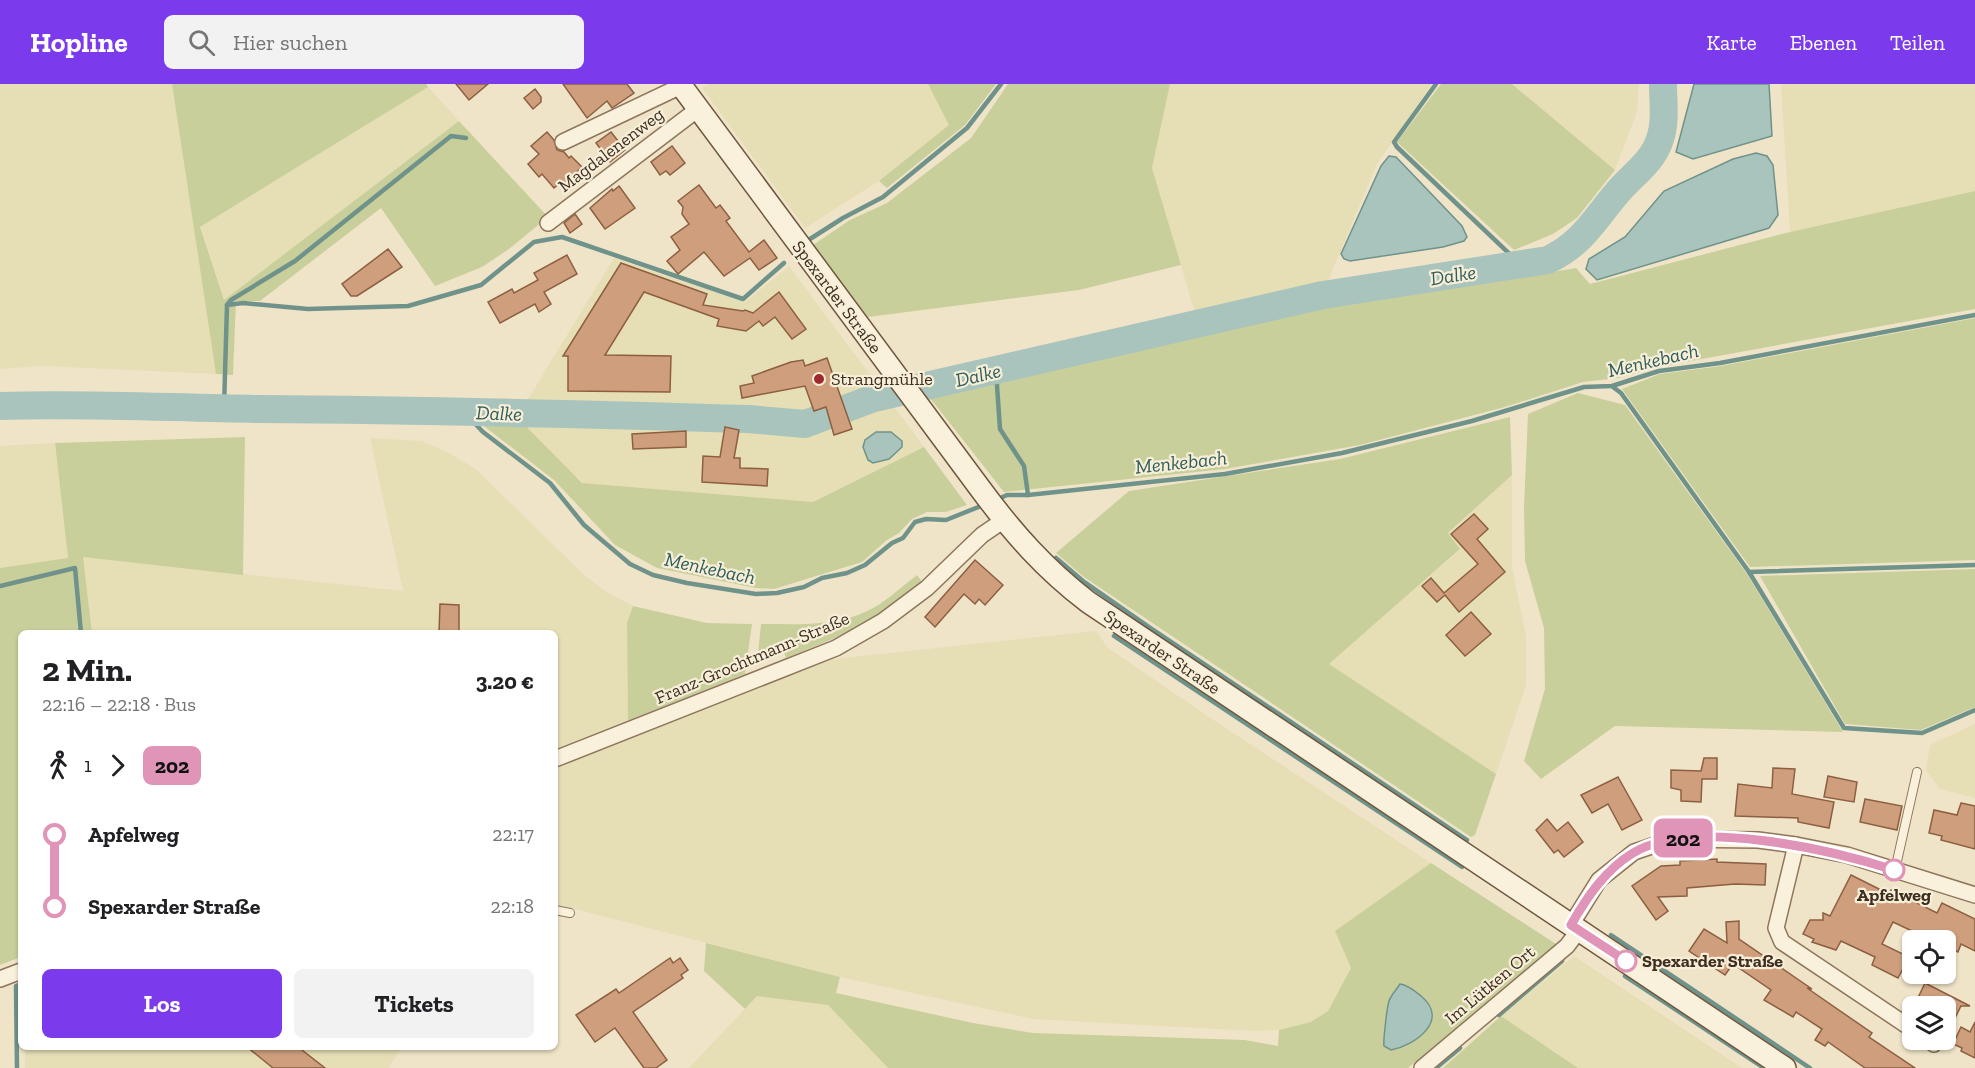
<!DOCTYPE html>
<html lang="de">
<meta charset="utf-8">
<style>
body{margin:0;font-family:"Zilla Slab",serif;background:#f2f2f2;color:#202124;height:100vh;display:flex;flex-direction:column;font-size:22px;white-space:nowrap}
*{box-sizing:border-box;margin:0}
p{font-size:20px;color:#757577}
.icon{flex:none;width:33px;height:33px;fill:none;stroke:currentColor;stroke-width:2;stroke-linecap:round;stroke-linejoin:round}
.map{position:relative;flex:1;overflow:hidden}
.drawer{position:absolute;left:18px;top:546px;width:540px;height:420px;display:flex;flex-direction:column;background:#fff;border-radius:9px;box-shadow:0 2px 4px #0004}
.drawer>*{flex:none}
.badge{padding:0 12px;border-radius:9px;font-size:21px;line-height:39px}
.buttons{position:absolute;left:1902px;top:846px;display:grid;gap:12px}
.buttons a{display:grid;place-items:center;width:54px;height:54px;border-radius:9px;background:#fff;box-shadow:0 2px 4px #0004;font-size:30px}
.map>.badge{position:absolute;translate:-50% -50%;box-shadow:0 0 0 3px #fff}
.legs{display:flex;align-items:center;gap:9px;height:66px;padding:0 24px;font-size:20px}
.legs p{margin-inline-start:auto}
.overview{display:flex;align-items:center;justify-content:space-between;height:102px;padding:0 24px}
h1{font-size:33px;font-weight:700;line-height:45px}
.action{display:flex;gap:12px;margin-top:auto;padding:12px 24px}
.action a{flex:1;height:69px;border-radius:9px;background:#7c3aed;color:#fff;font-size:24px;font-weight:700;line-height:69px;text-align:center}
.action a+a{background:#f2f2f2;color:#202124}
ul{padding:0 24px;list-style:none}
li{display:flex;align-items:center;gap:21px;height:72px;font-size:22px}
li i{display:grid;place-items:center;width:9px;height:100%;margin:0 8px;background:currentColor}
li i::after{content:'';width:15px;height:15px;margin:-8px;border:4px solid;border-radius:50%;background:#fff}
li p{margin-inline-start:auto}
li:first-child i{background:linear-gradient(#0000 50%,currentColor 0)}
li:last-child i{background:linear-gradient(currentColor 50%,#0000 0)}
header{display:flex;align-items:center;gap:36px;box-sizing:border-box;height:84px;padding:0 30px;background:#7c3aed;color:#fff}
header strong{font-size:28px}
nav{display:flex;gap:33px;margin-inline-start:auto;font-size:21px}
.search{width:420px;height:54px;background:#f2f2f2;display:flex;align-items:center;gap:15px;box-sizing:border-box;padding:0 21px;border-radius:9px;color:#757577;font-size:22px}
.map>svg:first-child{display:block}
</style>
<header>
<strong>Hopline</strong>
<div class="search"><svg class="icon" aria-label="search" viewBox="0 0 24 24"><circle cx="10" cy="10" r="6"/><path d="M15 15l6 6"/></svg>Hier suchen</div>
<nav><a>Karte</a><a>Ebenen</a><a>Teilen</a></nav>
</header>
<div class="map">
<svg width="1975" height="984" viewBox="0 0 1975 984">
<rect width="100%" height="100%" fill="#f0e4c8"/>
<g fill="#e6deb5">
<polygon points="0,0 172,0 216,290 43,282 0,285"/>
<polygon points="710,0 928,0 949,41 879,97 805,144 702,4"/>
<polygon points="1170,0 1432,0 1377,80 1328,197 1195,229 1152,84"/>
<polygon points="1512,0 1639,0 1637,28 1615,86"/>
<polygon points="1781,0 1975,0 1975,107 1790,148"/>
<polygon points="428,3 459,37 224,216 200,143"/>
<polygon points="614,174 745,218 789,182 924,363 813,418 582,399 517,333"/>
<polygon points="370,354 422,357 451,370 477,386 585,492 608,509 633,522 627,539 628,637 555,667 555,549 92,549 83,473 403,507"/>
<polygon points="55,359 68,475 0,484 0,362"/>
<polygon points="1512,391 1512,484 1526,551 1526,601 1496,690 1329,580 1460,466 1448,450"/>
<polygon points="1096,547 1108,564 1215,637 1431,779 1335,847 1351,884 1328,927 1311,938 1279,946 1254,947 1033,935 840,893 555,820 555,684 825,576"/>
<polygon points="1975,640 1975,714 1940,705 1926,686 1930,661"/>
<polygon points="1574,872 1742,984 1578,984 1501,932"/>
<polygon points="757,912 828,921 888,984 689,984"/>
<polygon points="25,963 402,963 388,984 25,984"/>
</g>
<g fill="#c9cf9b">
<polygon points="172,0 426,0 428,3 200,143 224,216 459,37 548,133 509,165 482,183 435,202 381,124 260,217 236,217 233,291 216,290"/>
<polygon points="928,0 996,0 965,41 887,104 879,97 949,41"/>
<polygon points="1008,0 1170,0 1152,84 1181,181 1079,206 868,233 813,161 850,136 887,119 971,54"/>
<polygon points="1441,0 1512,0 1615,86 1577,134 1553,150 1514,166 1397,58"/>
<polygon points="1975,107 1975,225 1658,283 1618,294 1583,298 1505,323 1360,361 1225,385 1004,408 930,314 1330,218 1492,190 1517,194 1576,184 1590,200 1790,148"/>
<polygon points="1975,234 1975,476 1750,483 1622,305 1660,290 1721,282"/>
<polygon points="1578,309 1625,321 1747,490 1843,648 1615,642 1541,695 1524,677 1545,605 1544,544 1525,477 1524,423 1528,330"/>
<polygon points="517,333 582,399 813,418 924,363 967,421 946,428 927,428 912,435 899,449 887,456 862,478 774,505 756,504 657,484 615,461 554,396 476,336"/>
<polygon points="1510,333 1512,391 1448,449 1460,465 1329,580 1496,690 1475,751 1471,753 1084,493 1056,469 1129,407 1340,375"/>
<polygon points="245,353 243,491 83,473 92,549 21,549 21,873 0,881 0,484 68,474 55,359"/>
<polygon points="1975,485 1975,623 1921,646 1845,640 1760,492"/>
<path d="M917 491 922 498 877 533 835 554 786 574 782 563 758 570 761 540C796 540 835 543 867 527 885 519 901 503 917 491Z"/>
<polygon points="633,522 707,539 752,540 745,590 628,637 627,539"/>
<polygon points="1431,779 1556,860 1408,984 888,984 828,921 757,912 745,925 704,887 706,859 840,893 836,909 973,939 1033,949 1245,956 1278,962 1279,946 1311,938 1328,927 1351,884 1335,847"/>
<polygon points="1501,932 1578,984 1443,984"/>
</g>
<g fill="#a9c4bc" stroke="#6f938a" stroke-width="1.5">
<polygon points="1694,0 1769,0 1772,52 1693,75 1676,68"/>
<polygon points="1756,69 1767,72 1773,81 1778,131 1769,144 1597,196 1586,185 1589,175 1625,153 1664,107 1733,75"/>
<polygon points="1389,72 1396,73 1462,142 1467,153 1464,157 1443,163 1350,177 1344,175 1341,170 1381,82"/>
<polygon points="876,348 891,348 902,357 902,363 889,375 873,379 868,376 863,363 865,356"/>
<path d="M1400 900C1408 901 1415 907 1421 912 1450 936 1416 961 1391 966L1384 962C1383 958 1387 923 1389 917 1391 911 1397 905 1400 900Z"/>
</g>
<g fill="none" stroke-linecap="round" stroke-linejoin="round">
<g stroke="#6f938a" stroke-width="4.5">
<polyline points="1436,0 1394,58 1397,63 1517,177 1517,182"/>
<polyline points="810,155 843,134 883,113 967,44 1001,0"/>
<polyline points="227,221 231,216 295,177 451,52 466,54"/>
<polyline points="996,287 1000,345 1024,382 1028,411"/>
<polyline points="1613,303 1621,309 1749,488 1844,644 1922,649 1975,626"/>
<polyline points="224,324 227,221 243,219 308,225 408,222 481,201 534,158 562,153 743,215 784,179"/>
<polyline points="463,327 483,348 550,399 584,441 630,480 653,491 687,499 756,510 777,509 804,503 822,494 847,489 865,481 892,459 903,454 915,438 926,435 946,436 986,420"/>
<polyline points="996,416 1007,411 1028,411 1225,390 1342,369 1472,337 1584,303 1612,302 1659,287 1720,279 1975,231"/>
<polyline points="1056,474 1083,497 1149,543 1467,756"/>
<polyline points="1749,488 1975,481"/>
<polyline points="0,502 75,484 81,549"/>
<polyline points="1114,552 1462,783"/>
<polyline points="1611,851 1810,984"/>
<polyline points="1625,892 1764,984"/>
<polyline points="1499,931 1562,877"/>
<polyline points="17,984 16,902 21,900"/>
<polyline points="1436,984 1460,964"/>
</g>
<path stroke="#a9c4bc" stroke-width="28" d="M0 322C86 319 172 324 258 325 422 326 585 330 748 335L805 340 874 314 1323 211 1548 176C1583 159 1594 136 1617 109 1632 91 1653 78 1660 55 1666 38 1663 18 1663 0"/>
</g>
<g fill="#cf9f7d" stroke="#8d5f41" stroke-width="1.5">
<polygon points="456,0 488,0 469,16"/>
<polygon points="563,0 627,0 634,9 612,24 607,17 587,34"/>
<polygon points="535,5 541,13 541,18 533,25 524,14"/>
<polygon points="547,48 554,56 557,66 564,68 569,74 571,72 582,83 561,102 559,100 554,104 542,90 539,93 528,80 539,70 531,62"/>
<polygon points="611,48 625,66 610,78 596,59"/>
<polygon points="672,62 685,79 670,91 666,87 660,91 651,78"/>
<polygon points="699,101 716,124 720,121 730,134 726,137 749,168 764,156 777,174 759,186 750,174 724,192 704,168 678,190 667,177 680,166 671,153 689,140 682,130 683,123 678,117"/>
<polygon points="619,102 635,124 605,145 590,124 612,105 613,107"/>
<polygon points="575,130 582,140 570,149 564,139"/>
<polygon points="388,165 402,183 357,212 351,212 342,200"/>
<polygon points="567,171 577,190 544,208 551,220 539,228 535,220 500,239 488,218 512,205 514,209 538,196 534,189"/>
<polygon points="621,179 707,210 703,221 743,227 745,226 753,229 779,208 806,245 792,255 775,233 763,242 759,237 746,247 717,242 719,235 644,208 605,271 671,272 670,308 568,307 568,272 563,272"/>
<polygon points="827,274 852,345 834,351 826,323 814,327 805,302 742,314 740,302 754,299 752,292 791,278 803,276 805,282"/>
<polygon points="725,343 739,346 734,374 740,374 740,384 768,385 767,402 702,398 703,372 720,373"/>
<polygon points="686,347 686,363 633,365 632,350"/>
<polygon points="1474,430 1488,445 1477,455 1505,488 1459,528 1445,511 1437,518 1422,502 1431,494 1444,509 1478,480 1451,450"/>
<polygon points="975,476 1003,501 985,521 979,515 975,520 964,510 935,543 925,533"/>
<polygon points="440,520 459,521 459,549 439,549"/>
<polygon points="1471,528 1491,550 1465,572 1446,551"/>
<polygon points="1704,674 1717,674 1717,695 1702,695 1701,718 1681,717 1681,706 1671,704 1671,686 1701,687"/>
<polygon points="1773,684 1795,685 1792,710 1834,718 1829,744 1798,738 1798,734 1735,732 1738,700 1772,704"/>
<polygon points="1828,692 1857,698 1854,718 1824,713"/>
<polygon points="1618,693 1642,736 1622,746 1608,720 1592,729 1581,711"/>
<polygon points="1865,715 1902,722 1897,746 1860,738"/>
<polygon points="1961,719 1975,722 1975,765 1941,756 1942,752 1929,749 1934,726 1957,731"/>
<polygon points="1547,735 1557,747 1568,738 1583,758 1564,773 1558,766 1554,769 1536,746"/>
<polygon points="1717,775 1717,778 1766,780 1765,801 1735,800 1687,804 1687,812 1658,813 1668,827 1656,836 1632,802 1661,782 1680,781 1680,777"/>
<polygon points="1851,791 1889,810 1891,806 1937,829 1942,819 1975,835 1975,867 1961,860 1958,868 1946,862 1946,856 1931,856 1893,838 1882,860 1909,873 1898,894 1872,881 1875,873 1841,857 1836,866 1812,858 1814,855 1803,850 1810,836 1823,836 1823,829 1830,832"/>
<polygon points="1739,837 1739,855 1812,905 1807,904 1872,949 1869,953 1915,984 1865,984 1828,958 1825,962 1815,956 1822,945 1796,928 1793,933 1764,916 1771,906 1733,880 1725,891 1689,867 1704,845 1727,859 1726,838"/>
<polygon points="670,874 673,879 680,874 688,886 681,891 683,894 633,928 667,976 656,984 644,984 615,944 595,958 576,931 616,905 619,909"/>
<polygon points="1925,899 1970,922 1961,922 1946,952 1946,922 1924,922 1916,918"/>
<polygon points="1975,938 1975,974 1961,967 1962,964 1953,960 1961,943 1970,948"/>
<polygon points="247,963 298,963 325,984 273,984"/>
</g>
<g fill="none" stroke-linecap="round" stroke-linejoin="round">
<g stroke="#8d765c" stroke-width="10">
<g id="service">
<polyline points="1895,786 1917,688"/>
<polyline points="555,826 570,829"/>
</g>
</g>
<g stroke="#8d765c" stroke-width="18">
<g id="minor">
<polyline points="563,58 681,2"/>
<polyline points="548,139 698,25"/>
<polyline points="555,675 836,564 883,537 927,504 982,451 1004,436"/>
<polyline points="1796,761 1776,844 1782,858 1912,945"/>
<polyline points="1571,841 1599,796 1634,768 1673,755 1758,756 1796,761 1847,771 1975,811"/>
<polyline points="0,895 21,887"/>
<polyline points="1928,956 1934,960"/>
<polyline points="1422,984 1567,862 1579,846"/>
</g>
</g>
<g stroke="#6f573f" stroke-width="24">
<path id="secondary" d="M680 0 982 407C1014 450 1045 485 1088 518L1785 984"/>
</g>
<use href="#service" stroke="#faf1dc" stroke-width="8"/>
<use href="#minor" stroke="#faf1dc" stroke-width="15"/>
<use href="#secondary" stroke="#faf1dc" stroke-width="21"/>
</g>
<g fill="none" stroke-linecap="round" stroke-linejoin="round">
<g stroke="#fff" stroke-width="14">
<path id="line-1" d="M1626 877 1571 841C1587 813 1605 786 1633 769 1692 733 1832 766 1894 786"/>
</g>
<use href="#line-1" stroke="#e094b7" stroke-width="9"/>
</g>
<circle fill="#9e2a2b" stroke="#f7eed8" stroke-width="2" cx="819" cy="295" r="6"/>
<g fill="#fff" stroke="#e094b7" stroke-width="3">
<circle cx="1894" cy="786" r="10"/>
<circle cx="1626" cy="877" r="10"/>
</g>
<g text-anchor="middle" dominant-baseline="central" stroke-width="4.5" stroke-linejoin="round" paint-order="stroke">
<g font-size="18" fill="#3d2e20" stroke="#f7eed8">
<text transform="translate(611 66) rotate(-37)">Magdalenenweg</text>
<text transform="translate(837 213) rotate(53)">Spexarder Straße</text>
<text transform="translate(1162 568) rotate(34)">Spexarder Straße</text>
<text transform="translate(752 574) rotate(-23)">Franz-Grochtmann-Straße</text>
<text transform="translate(1490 901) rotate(-40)">Im Lütken Ort</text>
</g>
<g font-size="18" fill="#3d2e20" stroke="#f7eed8" text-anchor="start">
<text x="831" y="295">Strangmühle</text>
</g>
<g font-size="18" font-weight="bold" fill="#3d2e20" stroke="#f7eed8">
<text x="1894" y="811">Apfelweg</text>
<text x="1642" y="877" text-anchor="start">Spexarder Straße</text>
</g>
<g font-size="20" font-style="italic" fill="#2f5d5a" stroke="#f7eed8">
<text transform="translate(1453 191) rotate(-9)">Dalke</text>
<text transform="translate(1653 276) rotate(-13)">Menkebach</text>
<text transform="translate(978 291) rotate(-13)">Dalke</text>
<text transform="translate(499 329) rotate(2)">Dalke</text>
<text transform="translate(1181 378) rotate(-6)">Menkebach</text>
<text transform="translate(710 484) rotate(12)">Menkebach</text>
</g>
</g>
</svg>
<div class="buttons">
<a><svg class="icon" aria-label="locate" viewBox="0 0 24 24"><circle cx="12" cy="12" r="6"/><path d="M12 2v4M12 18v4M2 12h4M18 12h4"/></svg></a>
<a><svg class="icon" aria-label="layers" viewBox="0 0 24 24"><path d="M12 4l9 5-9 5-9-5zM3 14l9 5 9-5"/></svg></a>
</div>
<b class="badge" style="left:1683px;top:754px;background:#e094b7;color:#111">202</b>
<section class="drawer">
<div class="overview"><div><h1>2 Min.</h1><p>22:16 – 22:18 · Bus</p></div><b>3.20 €</b></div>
<div class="legs"><svg class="icon" aria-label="walk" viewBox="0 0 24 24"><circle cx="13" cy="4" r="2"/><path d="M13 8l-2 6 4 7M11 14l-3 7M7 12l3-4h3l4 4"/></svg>1<svg class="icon" aria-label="forward" viewBox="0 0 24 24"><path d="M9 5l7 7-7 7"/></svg><b class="badge" style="background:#e094b7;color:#111">202</b></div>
<ul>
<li><i style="color:#e094b7"></i><b>Apfelweg</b><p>22:17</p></li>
<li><i style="color:#e094b7"></i><b>Spexarder Straße</b><p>22:18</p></li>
</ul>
<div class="action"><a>Los</a><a>Tickets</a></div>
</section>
</div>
